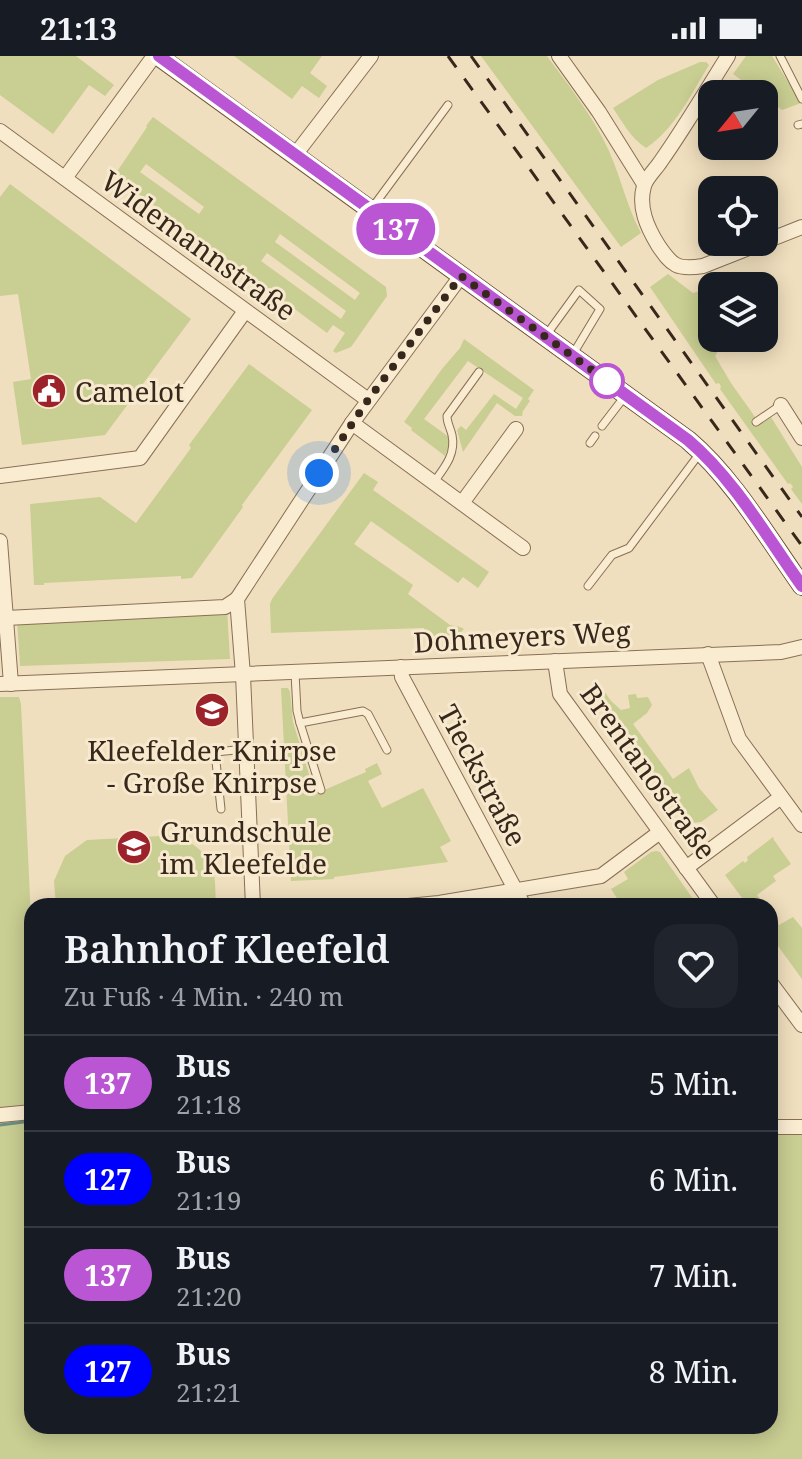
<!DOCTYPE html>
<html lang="de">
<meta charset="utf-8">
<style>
body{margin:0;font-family:"Noto Serif",serif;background:#20242c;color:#f1f3f6;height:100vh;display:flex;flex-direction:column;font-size:30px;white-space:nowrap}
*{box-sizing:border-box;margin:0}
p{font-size:26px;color:#9ea1a6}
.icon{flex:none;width:44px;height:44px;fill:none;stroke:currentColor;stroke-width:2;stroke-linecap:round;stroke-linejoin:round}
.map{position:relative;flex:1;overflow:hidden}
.side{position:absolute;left:24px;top:842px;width:754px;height:536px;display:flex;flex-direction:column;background:#171b24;border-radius:24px;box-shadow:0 4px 20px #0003}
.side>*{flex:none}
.badge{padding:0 16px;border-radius:26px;font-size:28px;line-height:52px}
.needle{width:52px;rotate:240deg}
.fabs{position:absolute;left:698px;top:24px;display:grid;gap:16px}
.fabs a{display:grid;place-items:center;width:80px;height:80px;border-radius:16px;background:#171b24;box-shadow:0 4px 20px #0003;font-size:40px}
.you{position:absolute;width:40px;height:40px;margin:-20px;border:6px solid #fff;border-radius:50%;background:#1a73e8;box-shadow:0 0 0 12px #1a73e833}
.map>.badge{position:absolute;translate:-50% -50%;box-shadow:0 0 0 4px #fff}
.round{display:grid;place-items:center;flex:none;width:84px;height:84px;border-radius:24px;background:#20242c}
.headline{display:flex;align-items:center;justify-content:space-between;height:136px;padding:0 40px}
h1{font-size:38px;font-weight:600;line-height:60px}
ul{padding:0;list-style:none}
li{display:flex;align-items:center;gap:24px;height:96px;padding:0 40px;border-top:2px solid #363941}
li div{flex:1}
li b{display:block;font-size:30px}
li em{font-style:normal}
li .badge{min-width:88px;font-weight:700;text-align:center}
.status{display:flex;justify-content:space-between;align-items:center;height:56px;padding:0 40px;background:#171b24;direction:ltr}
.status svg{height:22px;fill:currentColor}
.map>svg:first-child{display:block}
</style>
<div class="status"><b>21:13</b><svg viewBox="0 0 49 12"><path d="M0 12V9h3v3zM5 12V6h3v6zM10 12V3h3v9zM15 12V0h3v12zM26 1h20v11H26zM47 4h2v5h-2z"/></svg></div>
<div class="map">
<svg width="802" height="1403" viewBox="0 0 802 1403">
<rect width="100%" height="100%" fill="#f0dfbe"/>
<g fill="#c9ce92" fill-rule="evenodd">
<polygon points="0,0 76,0 114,29 105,40 89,29 53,78 0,39"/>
<polygon points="234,0 322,0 310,17 327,30 319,42 302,30 292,43"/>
<path d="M481 0H547C569 30 593 60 609 95 621 122 627 151 641 177L621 191Z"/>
<polygon points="746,0 772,0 801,47 782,54 764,41 764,38 760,38 733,18"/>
<path d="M700 6H706L709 9C691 38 675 73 646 92 631 82 623 67 613 52L658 24Z"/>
<path d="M153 61 386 231 387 240 351 291 336 297 333 295 345 277 333 269 327 277 117 122 116 117 147 71 146 70ZM146 108 204 151 199 158 140 116ZM280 178 360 237 355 244 275 186ZM267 197 346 255 341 263 261 205Z"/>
<polygon points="10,128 191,263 105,379 22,389 13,326 31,323 18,238 0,240 0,141"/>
<polygon points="668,218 693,237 712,231 712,282 727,282 715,300 731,327 760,368 771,361 802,411 802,448 791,433 793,431 790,427 788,428 720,333 721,331 719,327 716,328 650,231"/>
<polygon points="464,283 534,334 528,343 530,345 523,355 522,360 515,360 497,347 463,396 457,374 461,370 466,374 494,338 516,353 523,342 468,305 424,363 449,381 449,390 445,400 411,374 412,372 404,366 442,313 460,292"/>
<polygon points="249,308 312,354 242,449 243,451 192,522 181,523 181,520 44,527 44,529 34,529 30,448 100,441 136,467 191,392 189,389"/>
<polygon points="364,417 378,426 373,434 489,516 478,532 463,521 458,527 371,465 354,488 413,529 408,538 450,569 460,571 464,573 458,579 425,581 424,572 271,577 270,548 272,543"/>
<polygon points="227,553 230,603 20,610 17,564"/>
<polygon points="600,629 611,645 621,654 630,652 628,639 636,638 637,642 648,641 652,649 647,657 633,668 673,723 689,712 699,732 718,754 701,766 691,767 643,701 614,656 590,636"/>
<polygon points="281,632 288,632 290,636 293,666 315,738 366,716 365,713 377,707 382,718 368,725 382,752 423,732 451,785 440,791 448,806 334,821 334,823 291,825"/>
<polygon points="0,641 19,641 21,648 32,885 32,1370 770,1370 770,1071 802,1071 802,1403 0,1403"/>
<path d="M179 779C216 803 215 808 216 850H56L54 825 65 800 87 784Z"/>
<polygon points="773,781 774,784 791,808 773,820 776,825 757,839 765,850 748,850 725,819 743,805 745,807 748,804 747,801"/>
<polygon points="656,795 660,796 698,850 622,850 611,833 628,823 624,816 651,796"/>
<polygon points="770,857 779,869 793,861 802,872 802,923 770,879"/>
</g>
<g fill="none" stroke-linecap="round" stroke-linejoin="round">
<polyline stroke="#698f84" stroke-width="3" points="0,1069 32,1065"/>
<g stroke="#896f56" stroke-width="9">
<g id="lane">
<polyline points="780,0 802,43"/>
<polyline points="798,69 802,68"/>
<polyline points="372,152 448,49"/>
<polyline points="547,278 579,234 600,253 573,298"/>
<polyline points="756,366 781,349"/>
<polyline points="602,370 625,340"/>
<polyline points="590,387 595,380"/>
<path d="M434 426C445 411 456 398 452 379 450 371 447 367 447 360L479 316"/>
<polyline points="588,530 612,499 629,492 700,397"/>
<polyline points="295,617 297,655 300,667 363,655 368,658 387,694"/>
<polyline points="300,667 321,734"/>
<polyline points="221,753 215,696 246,693"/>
</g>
</g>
<g stroke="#896f56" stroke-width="16">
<g id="street">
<polyline points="559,0 599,56 644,128"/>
<path d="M728 0C706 35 685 71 661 105 656 113 646 122 644 130 638 151 647 171 658 189 672 210 677 214 703 210L802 171"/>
<polyline points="0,75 368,344"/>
<polyline points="295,99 371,0"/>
<polyline points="65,122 154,0"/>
<polyline points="781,349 802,382"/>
<polyline points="352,367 523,492"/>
<polyline points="0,420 140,402 245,255"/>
<polyline points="462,447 516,373"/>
<polyline points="0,485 11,628"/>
<polyline points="6,562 225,551 237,543"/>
<polyline points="708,598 739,683 802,769"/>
<polyline points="555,605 560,638 714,850"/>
<polyline points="401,611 402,621 524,850"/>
<polyline points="0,628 781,596 802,591"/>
<polyline points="686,812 781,741"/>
<polyline points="253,850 243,619 237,543 352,367 461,220"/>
<polyline points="408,850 439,847 601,820 660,776"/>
<polyline points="770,926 802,969"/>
<polyline points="0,1059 32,1056"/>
<polyline points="770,1071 802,1071"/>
</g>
</g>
<g stroke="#6a5039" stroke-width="20">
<path id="secondary" d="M158 0 688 384C732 421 768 482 802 530"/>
</g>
<use href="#lane" stroke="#faecd1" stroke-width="7"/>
<use href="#street" stroke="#faecd1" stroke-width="14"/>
<use href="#secondary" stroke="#faecd1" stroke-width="18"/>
<g stroke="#37281b" stroke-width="3" stroke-dasharray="14 14" stroke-linecap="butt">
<polyline points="448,0 802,490"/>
<polyline points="471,0 802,461"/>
</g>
</g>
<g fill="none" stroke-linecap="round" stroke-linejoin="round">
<g stroke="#fff" stroke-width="18">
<path id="line" d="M159 0 688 384C734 423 767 481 802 530"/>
</g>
<use href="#line" stroke="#ba55d3" stroke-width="12"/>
<polyline stroke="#37281b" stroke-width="8" stroke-dasharray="0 14.4" points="319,417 368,344 461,220 607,325"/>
</g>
<defs>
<g id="civic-disc" transform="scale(1.8)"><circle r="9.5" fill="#9b2329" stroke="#f7e9ce"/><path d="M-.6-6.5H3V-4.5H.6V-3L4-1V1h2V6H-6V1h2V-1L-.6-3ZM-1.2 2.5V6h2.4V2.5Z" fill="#fff"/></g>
<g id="school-disc" transform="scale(1.8)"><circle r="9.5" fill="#9b2329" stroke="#f7e9ce"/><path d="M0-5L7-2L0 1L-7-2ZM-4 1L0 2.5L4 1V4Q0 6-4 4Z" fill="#fff"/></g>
</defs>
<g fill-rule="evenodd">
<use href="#civic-disc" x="49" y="335"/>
<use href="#school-disc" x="212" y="654"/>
<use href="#school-disc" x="134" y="791"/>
</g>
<circle fill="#fff" stroke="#ba55d3" stroke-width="4" cx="607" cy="325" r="16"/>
<g text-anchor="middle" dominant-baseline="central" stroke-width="6" stroke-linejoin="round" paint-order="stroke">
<g font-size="28" fill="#37281b" stroke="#f7e9ce">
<text transform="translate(199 189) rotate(36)">Widemannstraße</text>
<text transform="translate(522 580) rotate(-3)">Dohmeyers Weg</text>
<text transform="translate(649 715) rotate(54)">Brentanostraße</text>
<text transform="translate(483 719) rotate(62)">Tieckstraße</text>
</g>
<g font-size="28" fill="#37281b" stroke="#f7e9ce" text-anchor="start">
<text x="75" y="335">Camelot</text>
<text x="212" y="694" text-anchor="middle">Kleefelder Knirpse<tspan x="212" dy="32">- Große Knirpse</tspan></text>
<text x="160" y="775">Grundschule<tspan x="160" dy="32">im Kleefelde</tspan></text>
</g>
</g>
</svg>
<div class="fabs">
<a><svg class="needle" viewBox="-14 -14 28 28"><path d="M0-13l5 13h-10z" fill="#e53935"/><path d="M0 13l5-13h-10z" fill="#9ea1a6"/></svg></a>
<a><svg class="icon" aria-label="locate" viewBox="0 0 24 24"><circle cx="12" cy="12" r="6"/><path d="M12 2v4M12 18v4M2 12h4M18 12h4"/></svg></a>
<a><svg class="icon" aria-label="layers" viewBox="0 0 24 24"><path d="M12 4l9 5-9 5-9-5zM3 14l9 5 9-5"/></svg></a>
</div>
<div class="you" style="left:319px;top:417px"></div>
<b class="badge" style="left:396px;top:173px;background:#ba55d3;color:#fff">137</b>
<section class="side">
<div class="headline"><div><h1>Bahnhof Kleefeld</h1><p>Zu Fuß · 4 Min. · 240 m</p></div><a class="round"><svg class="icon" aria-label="heart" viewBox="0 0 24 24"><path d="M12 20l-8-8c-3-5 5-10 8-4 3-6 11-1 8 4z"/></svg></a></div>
<ul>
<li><span class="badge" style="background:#ba55d3;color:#fff">137</span><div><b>Bus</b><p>21:18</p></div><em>5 Min.</em></li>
<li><span class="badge" style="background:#00f;color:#fff">127</span><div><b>Bus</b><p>21:19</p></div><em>6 Min.</em></li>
<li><span class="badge" style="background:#ba55d3;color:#fff">137</span><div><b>Bus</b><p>21:20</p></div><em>7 Min.</em></li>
<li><span class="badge" style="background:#00f;color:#fff">127</span><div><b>Bus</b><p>21:21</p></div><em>8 Min.</em></li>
</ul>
</section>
</div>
